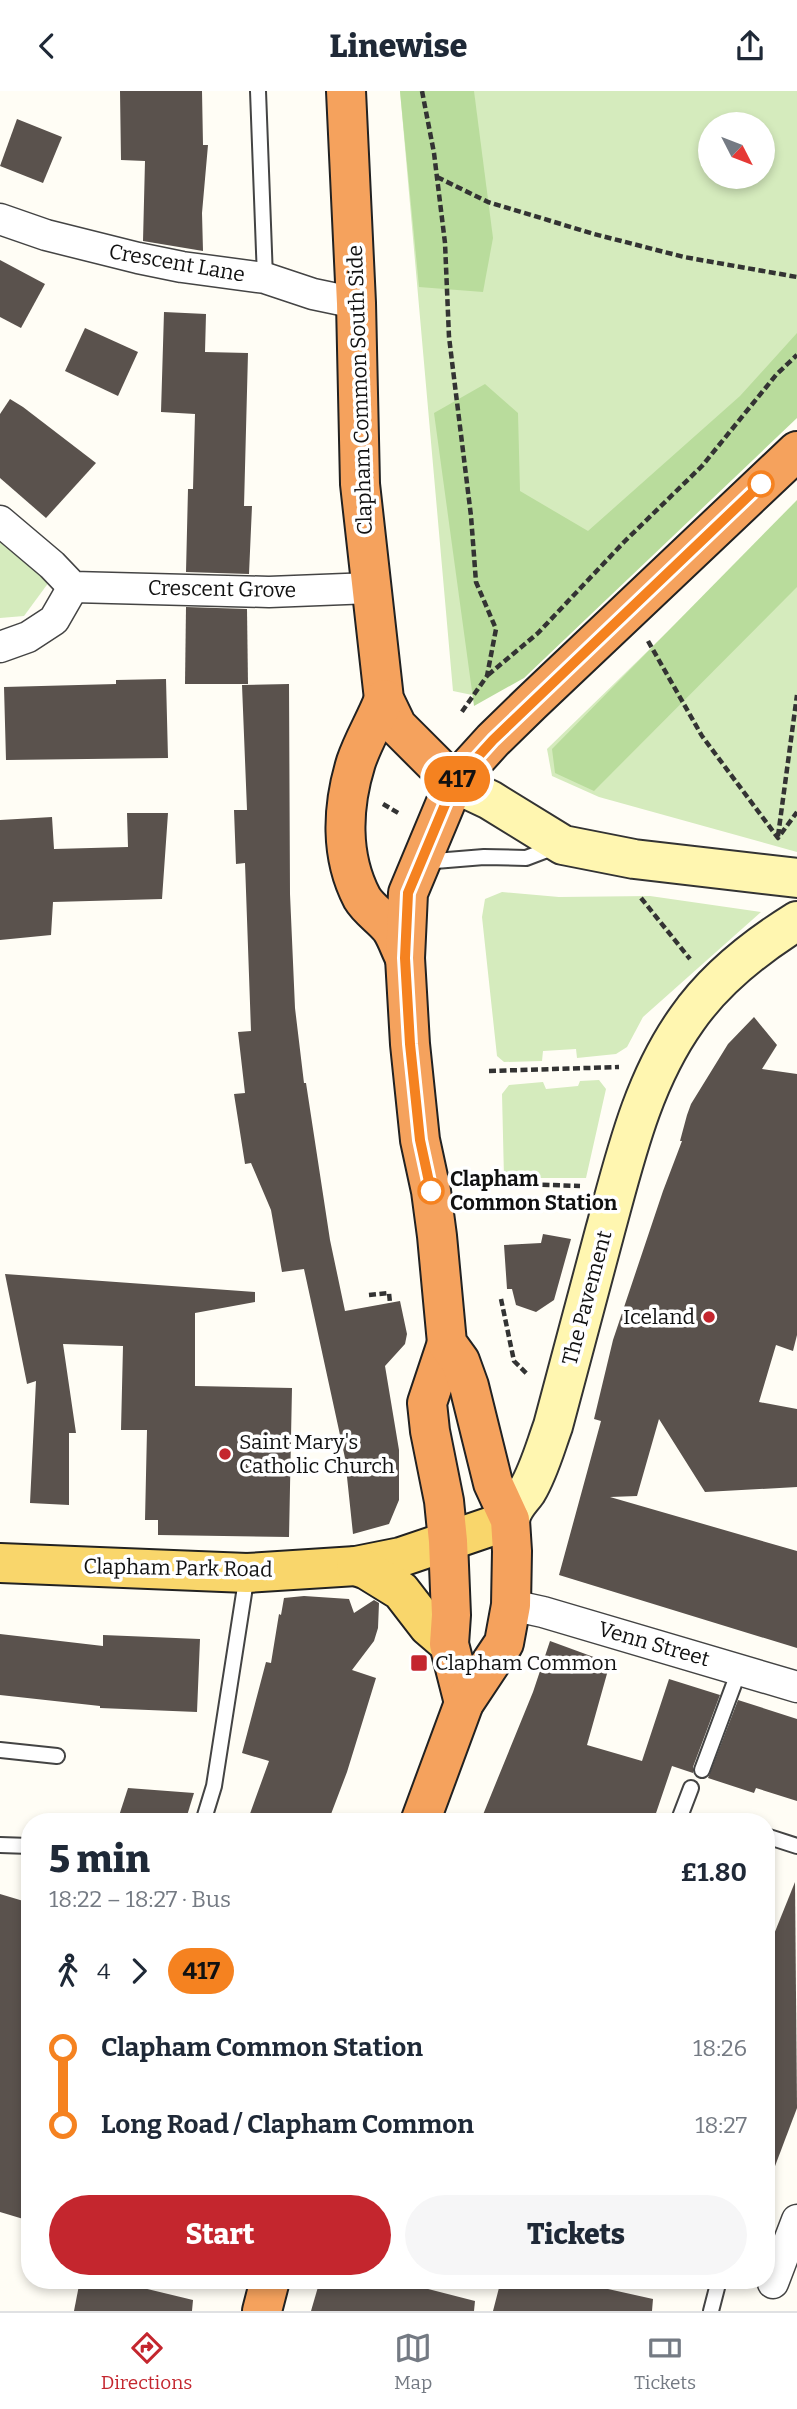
<!DOCTYPE html>
<meta charset="utf-8">
<style>
body{margin:0;font-family:Bitter,serif;background:#f6f6f7;color:#1f2937;height:100vh;display:flex;flex-direction:column;font-size:26px;white-space:nowrap}
*{box-sizing:border-box;margin:0}
p{font-size:23px;color:#747a83}
.icon{flex:none;width:38px;height:38px;fill:none;stroke:currentColor;stroke-width:2;stroke-linecap:round;stroke-linejoin:round}
.map{position:relative;flex:1;overflow:hidden}
.panel{position:absolute;left:21px;top:1722px;width:754px;height:476px;display:flex;flex-direction:column;background:#fff;border-radius:28px;box-shadow:0 4px 10px #0003}
.panel>*{flex:none}
.badge{padding:0 14px;border-radius:23px;font-size:24px;line-height:46px}
.needle{width:46px;rotate:132deg}
.buttons{position:absolute;left:698px;top:21px;display:grid;gap:14px}
.buttons a{display:grid;place-items:center;width:77px;height:77px;border-radius:50%;background:#fff;box-shadow:0 4px 10px #0003;font-size:35px}
.map>.badge{position:absolute;translate:-50% -50%;box-shadow:0 0 0 4px #fff}
.legs{display:flex;align-items:center;gap:10px;height:77px;padding:0 28px;font-size:23px}
.legs p{margin-inline-start:auto}
.overview{display:flex;align-items:center;justify-content:space-between;height:119px;padding:0 28px}
h1{font-size:38px;font-weight:800;line-height:52px}
.button{display:flex;gap:14px;margin-top:auto;padding:14px 28px}
.button a{flex:1;height:80px;border-radius:42px;background:#c4262e;color:#fff;font-size:28px;font-weight:800;line-height:80px;text-align:center}
.button a+a{background:#f6f6f7;color:#1f2937}
ul{padding:0 28px;list-style:none}
li{display:flex;align-items:center;gap:24px;height:77px;font-size:26px}
li i{display:grid;place-items:center;width:10px;height:100%;margin:0 9px;background:currentColor}
li i::after{content:'';width:18px;height:18px;margin:-9px;border:5px solid;border-radius:50%;background:#fff}
li p{margin-inline-start:auto}
li:first-child i{background:linear-gradient(#0000 50%,currentColor 0)}
li:last-child i{background:linear-gradient(currentColor 50%,#0000 0)}
header{display:flex;justify-content:space-between;align-items:center;height:91px;padding:0 28px;background:#fff;font-size:32px;font-weight:800}
.tab-bar{display:flex;justify-content:space-around;align-items:center;height:98px;border-top:2px solid #e0e1e3;background:#fff;font-size:19px;color:#747a83}
.tab-bar a{display:grid;justify-items:center;gap:4px}
.tab-bar .current{color:#c4262e}
.map>svg:first-child{display:block}
</style>
<header><svg class="icon" aria-label="back" viewBox="0 0 24 24"><path d="M15 5l-7 7 7 7"/></svg>Linewise<svg class="icon" aria-label="share" viewBox="0 0 24 24"><path d="M12 15V3M7 8l5-5 5 5M5 13v7h14v-7"/></svg></header>
<div class="map">
<svg width="797" height="2220" viewBox="0 0 797 2220">
<rect width="100%" height="100%" fill="#fffdf5"/>
<g fill="#d5ebbd" fill-rule="evenodd">
<path d="M400 0H797V281L477 605 453 600ZM710 33H763V86H710Z"/>
<polygon points="797,415 797,761 599,706 552,685 547,658"/>
<polygon points="0,449 49,491 24,525 0,527"/>
<polygon points="502,801 559,806 650,805 761,821 643,926 627,956 616,963 577,967 576,958 543,960 542,970 504,971 497,965 482,826 485,808"/>
<polygon points="599,989 606,998 586,1087 504,1087 502,1003 509,994 543,991 546,998 578,995 580,990"/>
</g>
<g fill="#b9dc9c">
<polygon points="400,0 474,0 493,147 483,201 419,196"/>
<polygon points="797,242 797,327 524,587 474,615 434,322 485,293 518,322 520,400 588,440 740,305"/>
<polygon points="797,409 797,496 594,700 555,682 552,658"/>
</g>
<g fill="#5a524d">
<polygon points="120,0 202,0 203,54 208,54 202,122 203,160 143,150 145,70 121,69"/>
<polygon points="17,28 62,46 43,92 0,75"/>
<polygon points="0,169 45,193 21,237 0,226"/>
<polygon points="164,221 206,223 205,261 248,262 244,415 252,415 249,483 186,481 188,398 193,398 195,323 161,321"/>
<polygon points="85,237 138,261 118,305 65,280"/>
<polygon points="10,308 23,316 96,372 46,427 0,387 0,323"/>
<polygon points="186,516 247,518 248,593 185,593"/>
<polygon points="166,588 168,667 6,669 4,596 116,593 116,589"/>
<polygon points="289,593 290,803 295,917 304,992 306,992 330,1149 345,1220 400,1210 407,1243 405,1253 385,1275 399,1359 399,1409 389,1433 353,1443 345,1367 304,1178 282,1181 271,1119 251,1072 245,1073 234,1003 245,1002 238,941 251,940 245,772 236,773 234,719 247,719 242,594"/>
<polygon points="127,722 168,722 162,808 53,811 51,844 0,849 0,729 52,726 54,758 128,756"/>
<polygon points="754,926 777,954 762,978 797,983 797,1244 793,1260 776,1254 759,1311 797,1318 797,1396 705,1401 659,1328 637,1405 610,1406 797,1460 797,1557 559,1484 601,1330 594,1328 613,1249 663,1100 682,1050 680,1050 687,1024 691,1013 728,953"/>
<polygon points="543,1143 571,1148 554,1209 536,1221 516,1214 512,1198 507,1198 504,1154 541,1152"/>
<polygon points="5,1183 255,1201 255,1211 195,1222 195,1295 292,1297 289,1446 158,1444 158,1429 145,1429 147,1339 121,1339 123,1255 63,1253 76,1342 69,1342 69,1414 30,1412 36,1290 27,1293"/>
<polygon points="304,1505 349,1508 354,1522 374,1509 379,1512 378,1537 374,1550 352,1579 376,1587 347,1681 328,1731 247,1731 269,1670 242,1662 266,1571 271,1572 279,1523 281,1524 284,1507"/>
<polygon points="0,1543 103,1555 103,1544 200,1548 197,1621 100,1617 100,1615 0,1604"/>
<polygon points="550,1550 610,1572 587,1654 642,1670 669,1588 720,1604 693,1676 693,1682 672,1675 653,1731 480,1731 533,1601"/>
<polygon points="738,1609 797,1628 797,1710 756,1697 754,1702 708,1687"/>
<polygon points="128,1697 194,1702 185,1731 117,1731"/>
<polygon points="795,1791 797,2017 769,2091 766,2090 766,1863"/>
<polygon points="0,1803 30,1812 30,2130 0,2121"/>
<polygon points="80,2189 110,2189 193,2209 192,2220 74,2220"/>
<polygon points="320,2189 393,2189 475,2210 474,2220 311,2220"/>
<polygon points="501,2189 601,2189 599,2196 653,2208 652,2220 493,2220"/>
</g>
<g fill="none" stroke-linecap="round" stroke-linejoin="round">
<g stroke="#444" stroke-width="18">
<g id="lane">
<polyline points="258,0 265,187"/>
<polyline points="423,771 484,766 526,767 555,756"/>
<polyline points="0,1659 57,1665"/>
<polyline points="702,1679 740,1577"/>
<polyline points="203,1731 214,1695 247,1483"/>
<polyline points="678,1731 691,1697"/>
<polyline points="766,1745 797,1755"/>
<polyline points="0,1754 30,1755"/>
<polyline points="711,2220 719,2189"/>
</g>
</g>
<g stroke="#444" stroke-width="33">
<g id="street">
<polyline points="0,128 46,144 138,167 182,176 265,187 313,203 356,212"/>
<polyline points="0,430 52,474 73,496 269,501 371,497"/>
<polyline points="0,556 28,546 54,529 73,496"/>
<polyline points="511,1514 543,1521 797,1596"/>
<polyline points="773,2192 797,2129"/>
</g>
</g>
<g stroke="#333" stroke-width="42">
<g id="secondary">
<polyline points="454,692 490,709 563,754 634,768 797,787"/>
<path d="M510 1429C512 1416 520 1410 527 1400 539 1380 545 1357 553 1335 570 1270 588 1205 605 1140 625 1067 642 991 687 928 714 889 757 855 797 830"/>
</g>
</g>
<g stroke="#222" stroke-width="42">
<g id="primary">
<polyline points="0,1472 247,1482 356,1475 401,1466 510,1429"/>
<polyline points="356,1475 367,1479 401,1500 428,1535 449,1553"/>
</g>
</g>
<g stroke="#222" stroke-width="42">
<g id="highway">
<polyline points="346,0 356,212 360,393 384,608 397,635 454,692"/>
<path d="M384 608C376 629 363 650 356 671 342 716 340 765 362 807 369 819 383 827 391 838 397 847 400 858 405 867"/>
<polyline points="447,1252 427,1312 430,1340 444,1410 448,1450 451,1524 449,1553 464,1612"/>
<polyline points="420,1731 464,1612 504,1552 511,1514 512,1460 510,1429 493,1392 469,1295 460,1270 447,1252 437,1145 431,1100 420,1049 410,953 405,867 408,802 454,692 493,649 531,612 797,360"/>
<polyline points="262,2220 270,2189"/>
</g>
</g>
<g stroke="#333" stroke-width="4.5" stroke-dasharray="7 3.5" stroke-linecap="butt">
<polyline points="422,0 434,62 445,152 449,246 471,425 476,491 496,538 487,585 461,622"/>
<polyline points="437,86 488,111 594,143 684,166 797,186"/>
<polyline points="648,550 702,645 778,747 797,721"/>
<polyline points="488,584 538,542 624,451 702,375 776,284 797,264"/>
<polyline points="383,713 400,723"/>
<polyline points="778,745 797,604"/>
<polyline points="641,807 690,868"/>
<polyline points="489,980 619,976"/>
<polyline points="490,1092 580,1095"/>
<polyline points="369,1204 389,1202 390,1212"/>
<polyline points="501,1208 514,1270 528,1284"/>
<polyline points="212,2189 218,2191"/>
</g>
<use href="#lane" stroke="#fff" stroke-width="14"/>
<use href="#street" stroke="#fff" stroke-width="30"/>
<use href="#secondary" stroke="#fff6b0" stroke-width="38"/>
<use href="#primary" stroke="#f9d66b" stroke-width="38"/>
<use href="#highway" stroke="#f5a25d" stroke-width="38"/>
</g>
<g fill="none" stroke-linecap="round" stroke-linejoin="round">
<g stroke="#fff" stroke-width="16">
<polyline id="line-1" points="431,1100 420,1049 410,953 405,867 408,802 454,692 493,649 761,393"/>
</g>
<use href="#line-1" stroke="#f58220" stroke-width="10"/>
</g>
<g fill="#fff" stroke="#f58220" stroke-width="3.5">
<circle cx="761" cy="393" r="12"/>
<circle cx="431" cy="1100" r="12"/>
</g>
<g fill="#c4262e" stroke="#fff" stroke-width="2.5">
<circle cx="709" cy="1226" r="7"/>
<circle cx="225" cy="1363" r="7"/>
<rect x="410" y="1563" width="18" height="18" rx="3.5"/>
</g>
<g text-anchor="middle" dominant-baseline="central" stroke-width="7" stroke-linejoin="round" paint-order="stroke">
<g font-size="21" fill="#111" stroke="#fff">
<text transform="translate(177 172) rotate(10)">Crescent Lane</text>
<text transform="translate(360 299) rotate(-92)">Clapham Common South Side</text>
<text transform="translate(222 498) rotate(1)">Crescent Grove</text>
<text transform="translate(587 1207) rotate(-75)">The Pavement</text>
<text transform="translate(178 1477) rotate(1)">Clapham Park Road</text>
<text transform="translate(654 1553) rotate(16)">Venn Street</text>
</g>
<g font-size="21" font-weight="bold" fill="#111" stroke="#fff" text-anchor="start">
<text x="450" y="1088">Clapham<tspan x="450" dy="24">Common Station</tspan></text>
</g>
<g font-size="21" fill="#111" stroke="#fff" text-anchor="start">
<text x="695" y="1226" text-anchor="end">Iceland</text>
<text x="239" y="1351">Saint Mary's<tspan x="239" dy="24">Catholic Church</tspan></text>
<text x="435" y="1572">Clapham Common</text>
</g>
</g>
</svg>
<div class="buttons">
<a><svg class="needle" viewBox="-14 -14 28 28"><path d="M0-13l5 13h-10z" fill="#e53935"/><path d="M0 13l5-13h-10z" fill="#747a83"/></svg></a>
</div>
<b class="badge" style="left:457px;top:688px;background:#f58220;color:#111">417</b>
<section class="panel">
<div class="overview"><div><h1>5 min</h1><p>18:22 – 18:27 · Bus</p></div><b>£1.80</b></div>
<div class="legs"><svg class="icon" aria-label="walk" viewBox="0 0 24 24"><circle cx="13" cy="4" r="2"/><path d="M13 8l-2 6 4 7M11 14l-3 7M7 12l3-4h3l4 4"/></svg>4<svg class="icon" aria-label="forward" viewBox="0 0 24 24"><path d="M9 5l7 7-7 7"/></svg><b class="badge" style="background:#f58220;color:#111">417</b></div>
<ul>
<li><i style="color:#f58220"></i><b>Clapham Common Station</b><p>18:26</p></li>
<li><i style="color:#f58220"></i><b>Long Road / Clapham Common</b><p>18:27</p></li>
</ul>
<div class="button"><a>Start</a><a>Tickets</a></div>
</section>
</div>
<nav class="tab-bar">
<a class="current"><svg class="icon" aria-label="directions" viewBox="0 0 24 24"><path d="M12 3l9 9-9 9-9-9zM9 14v-3h6M13 9l2 2-2 2"/></svg>Directions</a>
<a><svg class="icon" aria-label="map" viewBox="0 0 24 24"><path d="M3 6l6-2 6 2 6-2v14l-6 2-6-2-6 2zM9 4v14M15 6v14"/></svg>Map</a>
<a><svg class="icon" aria-label="tickets" viewBox="0 0 24 24"><path d="M3 7h18v10H3zM15 7v10"/></svg>Tickets</a>
</nav>
